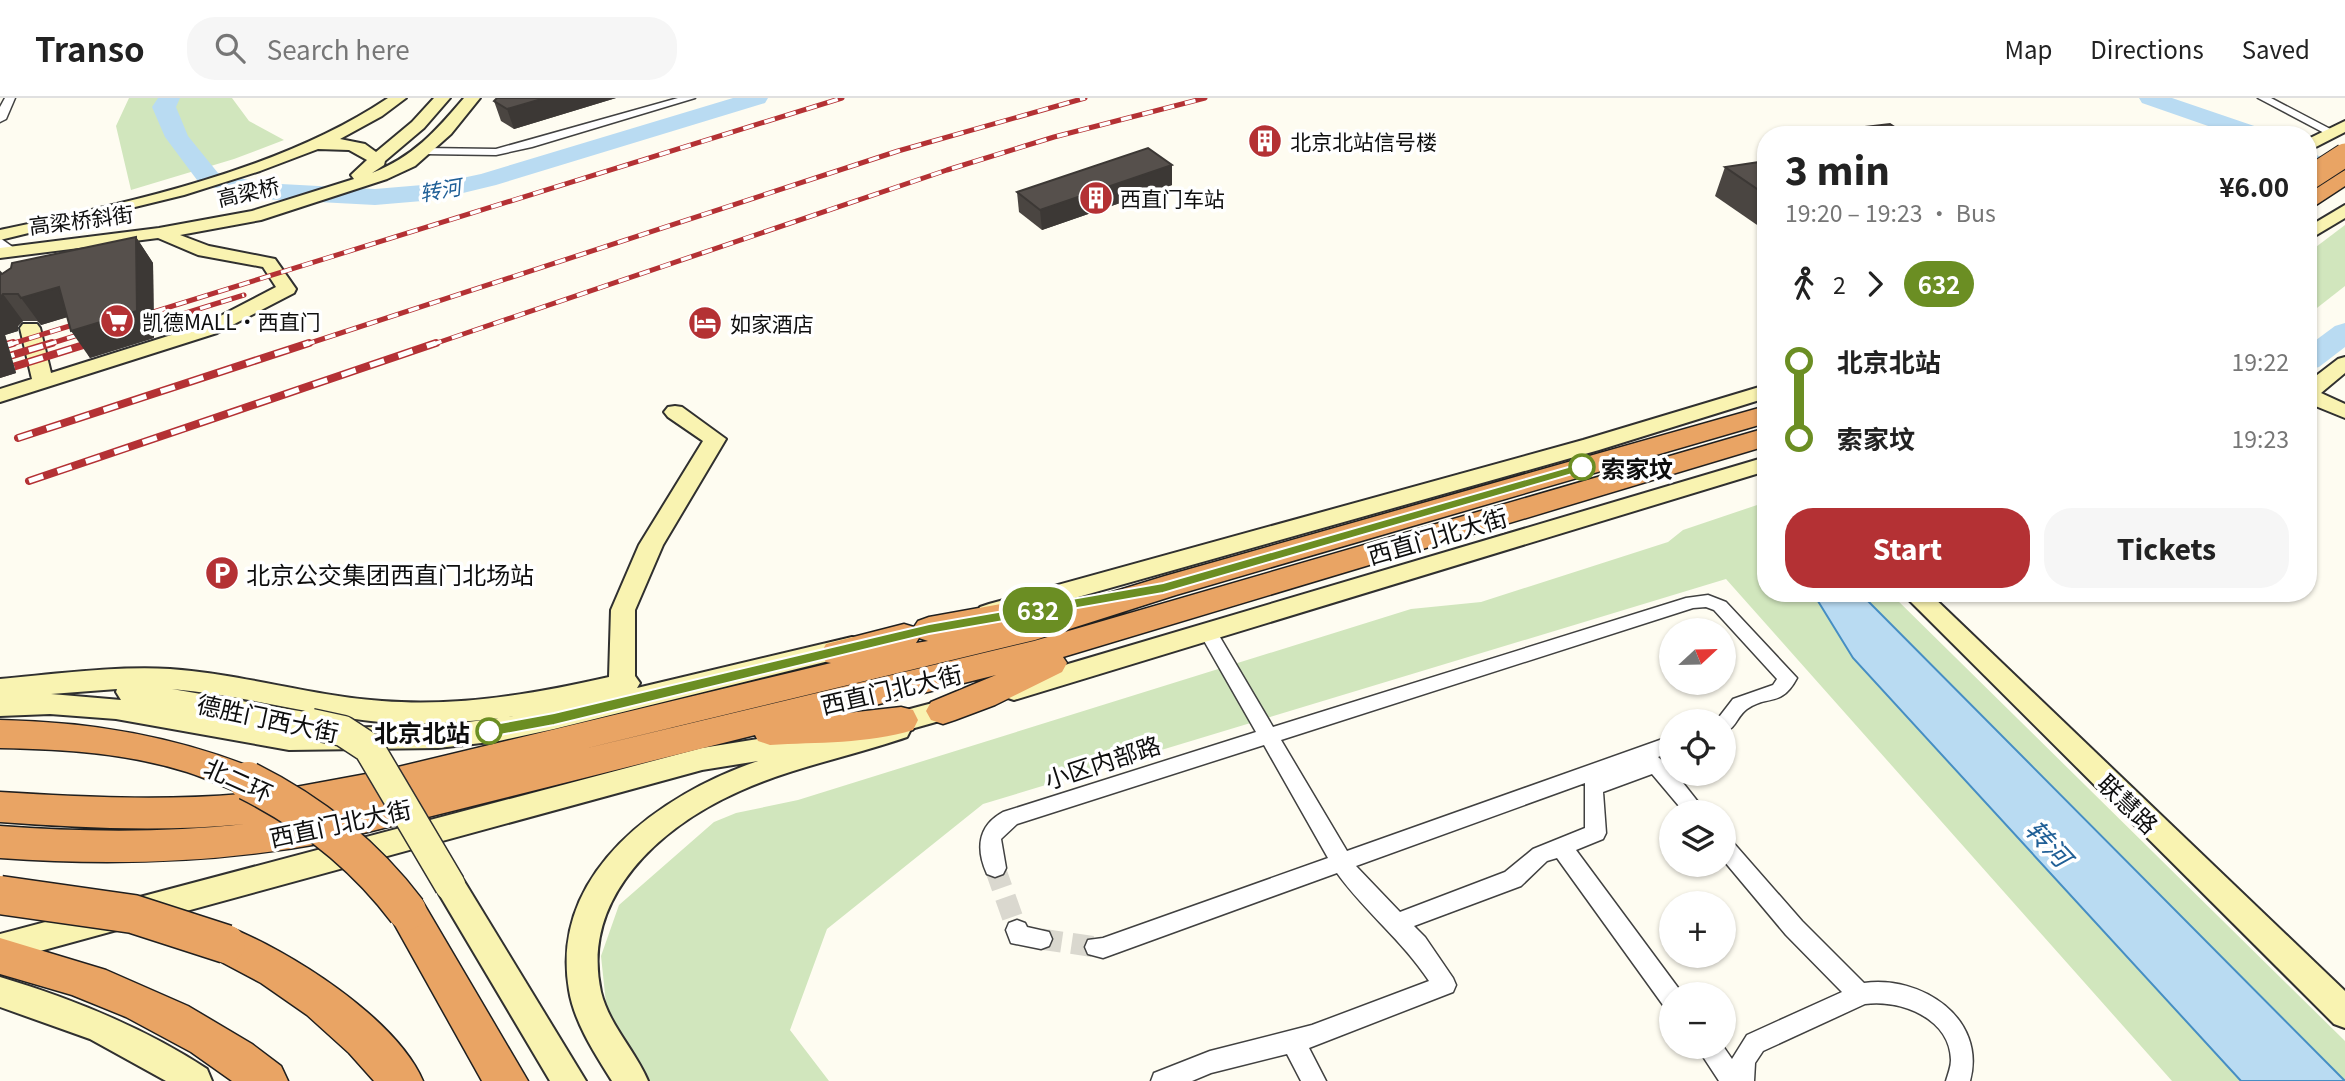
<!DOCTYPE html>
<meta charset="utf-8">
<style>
body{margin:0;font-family:Georgia,"Noto Sans SC",serif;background:#f6f6f6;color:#222;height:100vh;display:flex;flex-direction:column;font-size:26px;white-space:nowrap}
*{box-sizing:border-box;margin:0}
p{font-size:23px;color:#767676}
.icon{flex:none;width:38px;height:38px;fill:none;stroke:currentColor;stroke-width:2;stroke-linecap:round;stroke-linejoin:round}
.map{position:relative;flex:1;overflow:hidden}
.details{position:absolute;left:1757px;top:28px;width:560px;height:476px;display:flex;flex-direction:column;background:#fff;border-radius:28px;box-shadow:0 2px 5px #0004}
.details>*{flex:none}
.badge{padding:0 14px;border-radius:23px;font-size:24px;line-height:46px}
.needle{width:46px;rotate:68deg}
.fabs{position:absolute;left:1659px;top:520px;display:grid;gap:14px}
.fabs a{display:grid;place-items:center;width:77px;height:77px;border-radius:50%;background:#fff;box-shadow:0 2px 5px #0004;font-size:35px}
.map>.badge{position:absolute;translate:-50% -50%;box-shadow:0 0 0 4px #fff}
.legs{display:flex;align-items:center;gap:10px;height:77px;padding:0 28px;font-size:23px}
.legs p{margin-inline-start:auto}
.summary{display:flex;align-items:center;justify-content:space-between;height:119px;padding:0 28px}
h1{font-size:38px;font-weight:800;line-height:52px}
.button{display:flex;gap:14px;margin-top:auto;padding:14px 28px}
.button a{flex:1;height:80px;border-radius:28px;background:#b43134;color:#fff;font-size:28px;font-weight:800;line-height:80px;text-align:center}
.button a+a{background:#f6f6f6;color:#222}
ul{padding:0 28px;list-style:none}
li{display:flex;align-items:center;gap:24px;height:77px;font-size:26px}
li i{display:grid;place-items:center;width:10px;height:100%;margin:0 9px;background:currentColor}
li i::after{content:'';width:18px;height:18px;margin:-9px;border:5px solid;border-radius:50%;background:#fff}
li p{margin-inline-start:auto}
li:first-child i{background:linear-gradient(#0000 50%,currentColor 0)}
li:last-child i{background:linear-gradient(currentColor 50%,#0000 0)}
header{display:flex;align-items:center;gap:42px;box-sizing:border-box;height:98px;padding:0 35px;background:#fff;border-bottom:2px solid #e0e0e0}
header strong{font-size:33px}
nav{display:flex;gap:38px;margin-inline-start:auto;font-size:24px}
.search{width:490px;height:63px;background:#f6f6f6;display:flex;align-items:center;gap:18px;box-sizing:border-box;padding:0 24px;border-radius:28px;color:#767676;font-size:26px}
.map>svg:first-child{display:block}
</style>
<header>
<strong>Transo</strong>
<div class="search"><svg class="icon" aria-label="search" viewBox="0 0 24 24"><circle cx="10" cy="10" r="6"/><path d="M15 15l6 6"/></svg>Search here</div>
<nav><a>Map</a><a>Directions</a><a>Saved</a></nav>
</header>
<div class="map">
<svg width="2345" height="983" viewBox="0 0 2345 983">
<rect width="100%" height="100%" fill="#fefcf1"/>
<g fill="#d1e6bd">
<polygon points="129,0 232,0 249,23 284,42 234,61 131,92 116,28"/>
<polygon points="2345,127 2345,188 2308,217 2308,155"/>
<polygon points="1766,404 1766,495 1890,495 2345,943 2345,983 2172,983 1726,481 983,706 827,831 790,932 829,983 648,983 607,915 601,858 619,807 714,724 736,715 798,702 1411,511 1481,504 1668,444 1683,432"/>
</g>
<polygon fill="#b9dbf2" stroke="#468ec3" stroke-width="2" points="1813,495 1860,495 2345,983 2241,983 1853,560"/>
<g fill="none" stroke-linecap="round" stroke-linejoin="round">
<g fill="#b9dbf2" fill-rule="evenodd">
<polygon points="158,0 180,0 176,9 188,38 218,75 262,85 375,91 434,86 481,76 733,0 768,0 765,5 496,87 434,102 375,107 262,101 200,86 165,39 152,9"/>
<polygon points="2139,0 2172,0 2266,32 2270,37 2234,37 2142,5"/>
<polygon points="2308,53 2345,70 2345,88 2308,70"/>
<polygon points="2345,225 2345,249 2319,269 2308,272 2308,248 2335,228"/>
</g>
<g stroke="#dad8cf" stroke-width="21" stroke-dasharray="21 10" stroke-linecap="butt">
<polyline points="995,770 1017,832"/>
<polyline points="1041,841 1096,849"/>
</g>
<g stroke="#414141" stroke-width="3">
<g id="street">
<polygon points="5,0 15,0 6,21 0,24 0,9"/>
<polygon points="678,0 695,0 532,49 496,57 424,56 418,53 424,50 496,51"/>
<polygon points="2258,0 2271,0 2338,35 2328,37"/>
<polygon points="0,140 14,150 14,156 4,156 0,151"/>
<path d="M1708 497 1726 504 1797 580C1781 610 1768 596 1747 611 1737 618 1736 631 1724 634V623H1716L1733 601 1773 587 1777 581 1714 512 1706 509 1693 510 1281 642 1347 753 1671 638V654L1658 659 1671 670V676H1676L1706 714H1684L1652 676 1603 694 1606 735 1603 741 1576 752 1679 891 1681 896H1671V910L1663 907 1557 760 1547 763 1521 788 1414 828 1425 839 1453 880 1456 887 1453 894 1309 950 1326 983H1301L1287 956 1211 975 1192 983H1151L1154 975 1210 953 1312 927 1429 883C1402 842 1365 814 1337 775L1103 860 1088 856 1085 849 1088 842 1103 840 1328 760 1264 647 1017 726 1001 741 1006 770 1003 776 995 779 987 776C976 752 977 728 1003 714L1256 634 1199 534 1202 529H1214L1273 629 1686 500ZM1585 685V730L1533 751 1505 774 1400 814 1356 768Z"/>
<path d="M1724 739 1731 742 1802 823 1864 885C1921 877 1987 920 1970 983H1946C1948 976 1951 969 1951 962 1950 920 1900 901 1865 906L1763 953 1755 965 1754 983H1719L1696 948H1723L1732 961 1747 937 1842 894 1786 837 1724 763Z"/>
<polygon points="1017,822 1025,825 1027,829 1049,834 1052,841 1049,848 1041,851 1011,845 1006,832 1009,825"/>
</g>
</g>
<g stroke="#303030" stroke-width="4">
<g id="secondary">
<path d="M388 0H406L382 18 340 41 365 46 376 54 412 24 434 0H450L424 30 385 63 384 67 372 75C413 59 436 33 464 0H480L451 36 415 68 387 81 261 122 180 137 209 148 275 161 296 191 294 195 217 235 0 304V291L32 281 20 230 23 226H37L40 230 51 275 203 227 276 189 263 169 198 157 158 140 0 160V150L159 130 252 113 354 81 351 77 367 62 349 52 318 51 260 73 184 97 0 142V132C126 105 280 73 388 0Z"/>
<polygon points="2345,23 2345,34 2308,53 2308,41"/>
<polygon points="2345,107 2345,120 2308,142 2308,129"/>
<polygon points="2345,259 2345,275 2321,295 2345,306 2345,320 2308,305 2308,284 2338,261"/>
<polygon points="1766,287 1766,300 1599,352 989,524 980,521 977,515 980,509 989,506 1583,342"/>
<path d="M675 308 682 309 726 341 663 447 635 512V578L640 585 637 590 852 539 861 541 865 548 861 555 554 631 499 643 438 650 289 652 116 621 50 616 0 618V581C56 576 114 568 170 571 242 576 311 598 382 603 459 609 534 596 609 579L611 512 639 447 703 343 668 319 664 314 668 309ZM117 591 116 594 121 602 51 596ZM172 591C242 597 310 617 380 624 425 628 470 624 514 618L438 628 322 630 325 626 321 619 311 615Z"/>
<polygon points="1766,359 1766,373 1014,602 1005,599 1001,592 1005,585 1014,582"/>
<polygon points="1902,495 1929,495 2345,893 2345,930 2334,926"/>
<path d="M959 598 968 601 972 608 968 615 911 631 907 639C852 658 793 669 740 693 661 728 580 799 601 894 609 927 635 952 648 983H612C595 956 574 924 569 892 549 774 661 696 758 663L702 672 0 864V836L702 650 827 630 837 633 840 639 873 628 876 620Z"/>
<polygon points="450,774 461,778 586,983 550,983 439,796 435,787 439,778"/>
<path d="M0 879C73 901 143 929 207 971L212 983H166L90 941 0 909Z"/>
</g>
</g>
<g stroke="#1f1f1f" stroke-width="3">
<g id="highway">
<polygon points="2345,72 2345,88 2316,107 2308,109 2308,92"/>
<path d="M1766 308V325L1176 497 1035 542 579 652 1034 543 1766 330V348L1063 559 1067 565 1062 574 995 607 955 622 943 626 931 622 926 613 931 604 996 577 839 616 901 609 913 612 918 622 913 632C868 646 817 644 770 647L758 643 755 637 324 745C216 765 110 768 0 760V728C82 734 164 735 246 726 163 734 82 730 0 724V694C81 699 161 703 242 696 224 689 206 680 187 674 126 655 63 651 0 650V622C91 624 176 638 261 673L266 683 258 694 274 693 377 674 831 565 826 564 821 555 826 546 904 526 914 529 918 523 929 519 1012 504 1023 508 1028 516 1026 520 1034 518 1165 478ZM919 540 928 543 916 545Z"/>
<polygon points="407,796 421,801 528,983 482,983 387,813 393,801"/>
<path d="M226 828C289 852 396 920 423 983H374L349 955 307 917 261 885 212 859 206 846 212 833Z"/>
<polygon points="0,840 106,872 188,908 252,946 281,968 288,983 232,983 191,954 126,919 72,897 0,876"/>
</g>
</g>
<use href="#street" fill="#fff" fill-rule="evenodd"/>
<use href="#secondary" fill="#f9f3b1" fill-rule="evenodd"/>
<use href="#highway" fill="#e9a464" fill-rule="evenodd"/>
<g stroke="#b43134" stroke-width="5">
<g id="rail-far1">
<polyline points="134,220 842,0"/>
<polyline points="137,230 244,197"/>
<polyline points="8,247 89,222"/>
<polyline points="46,247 94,232"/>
<polyline points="85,247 100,242"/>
<polyline points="304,247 898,53 1085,0"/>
<polyline points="431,247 947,72 1054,39 1205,0"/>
</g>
</g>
<g stroke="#b43134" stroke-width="8">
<g id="rail">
<polyline points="0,249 13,245"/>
<polyline points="0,261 52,245"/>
<polyline points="0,273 90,245"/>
<polyline points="18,340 309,245"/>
<polyline points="29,383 436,245"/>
</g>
</g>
<use href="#rail-far1" stroke="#fff" stroke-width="3.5" stroke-dasharray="11" stroke-linecap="butt"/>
<use href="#rail" stroke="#fff" stroke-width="5" stroke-dasharray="15" stroke-linecap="butt"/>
<g stroke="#303030" stroke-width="33" stroke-linecap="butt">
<polyline id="secondary-bridge" points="311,626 343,633 369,650 450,787"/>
</g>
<g stroke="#1f1f1f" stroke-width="25" stroke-linecap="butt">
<polyline id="highway-bridge-far1" points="2308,81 2345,57"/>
</g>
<g stroke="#1f1f1f" stroke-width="41" stroke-linecap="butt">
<g id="highway-bridge">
<path d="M248 683C312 715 364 756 407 813"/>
<polyline points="0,797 133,816 226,846"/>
</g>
</g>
<use href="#secondary-bridge" stroke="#f9f3b1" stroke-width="30"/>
<use href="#highway-bridge-far1" stroke="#e9a464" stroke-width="23"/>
<use href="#highway-bridge" stroke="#e9a464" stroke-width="38"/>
</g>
<g fill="#4a4541">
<polygon points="497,0 616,0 514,31 501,23 494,3"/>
<polygon points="1848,31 1907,37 1846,37"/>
<polygon points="1766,63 1766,128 1760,129 1715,98 1725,69"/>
<polygon points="1172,87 1042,132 1019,114 1017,94"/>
<polygon points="136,139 153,165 154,240 90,260 67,219 41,227 37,223 23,223 18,228 18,233 5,237 16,275 0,280 0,174 2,176"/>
</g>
<g fill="#3c3835">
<polygon points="545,0 616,0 514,31 507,11"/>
<polygon points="1172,67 1172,87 1042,132 1040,112"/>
<polygon points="1766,114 1766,128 1760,129"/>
<polygon points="136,139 153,165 154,240 90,260 71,233"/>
<polygon points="59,189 78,216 41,227 21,200"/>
<polygon points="3,196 23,223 18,228 18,233 5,237 16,275 0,280 0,200"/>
</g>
<g fill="#56504c" stroke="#3c3835" stroke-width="2">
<polygon points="497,0 545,0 507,11 494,3"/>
<polygon points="1890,26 1907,37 1857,37 1848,31"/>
<polygon points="1148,50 1172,67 1040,112 1017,94"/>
<polygon points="1766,63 1766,97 1725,69"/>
<polygon points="136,139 137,213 71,233 59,189 21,200 18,196 3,196 0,200 0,174 2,176 11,170 12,165"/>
</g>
<polygon fill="#6b8e23" stroke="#fff" stroke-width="2" points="1582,365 1586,367 1586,372 1163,495 929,536 554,627 489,639 481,633 489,627 554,615 929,526 1163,485"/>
<defs>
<g id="building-disc" transform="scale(1.75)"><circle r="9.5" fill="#b43134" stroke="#fff"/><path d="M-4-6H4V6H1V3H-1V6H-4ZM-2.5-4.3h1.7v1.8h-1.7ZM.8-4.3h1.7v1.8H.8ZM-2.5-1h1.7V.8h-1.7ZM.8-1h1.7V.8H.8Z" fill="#fff"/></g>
<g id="supermarket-disc" transform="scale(1.75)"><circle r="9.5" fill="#b43134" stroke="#fff"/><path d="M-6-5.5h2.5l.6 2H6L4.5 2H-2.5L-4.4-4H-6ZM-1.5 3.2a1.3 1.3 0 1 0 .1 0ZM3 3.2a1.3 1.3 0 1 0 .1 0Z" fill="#fff"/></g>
<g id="hotel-disc" transform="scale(1.75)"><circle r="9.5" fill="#b43134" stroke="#fff"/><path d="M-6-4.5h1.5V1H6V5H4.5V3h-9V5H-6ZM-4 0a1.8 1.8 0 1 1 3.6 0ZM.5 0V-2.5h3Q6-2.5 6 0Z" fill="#fff"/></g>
<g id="parking-disc" transform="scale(1.75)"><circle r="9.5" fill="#b43134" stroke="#fff"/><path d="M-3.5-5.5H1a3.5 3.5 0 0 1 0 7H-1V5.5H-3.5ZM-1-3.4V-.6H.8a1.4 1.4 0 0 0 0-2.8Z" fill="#fff"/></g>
</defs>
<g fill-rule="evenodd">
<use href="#building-disc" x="1265" y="43"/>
<use href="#building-disc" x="1096" y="100"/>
<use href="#supermarket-disc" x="117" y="223"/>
<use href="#hotel-disc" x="705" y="225"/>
<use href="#parking-disc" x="222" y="475"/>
</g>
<g fill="#fff" stroke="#6b8e23" stroke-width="3.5">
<circle cx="1582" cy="369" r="12"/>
<circle cx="489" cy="633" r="12"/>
</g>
<g text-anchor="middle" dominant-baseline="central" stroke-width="7" stroke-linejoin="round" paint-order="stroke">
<g font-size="21" fill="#0e0e0e" stroke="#fff" text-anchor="start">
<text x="1290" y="43">北京北站信号楼</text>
<text x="1120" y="100">西直门车站</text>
<text x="142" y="223">凯德MALL•西直门</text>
<text x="730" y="225">如家酒店</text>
</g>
<g font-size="21" font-style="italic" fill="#216097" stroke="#fff">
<text transform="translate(440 91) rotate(-10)">转河</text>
</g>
<g font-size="21" fill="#0e0e0e" stroke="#fff">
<text transform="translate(248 93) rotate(-13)">高梁桥</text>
<text transform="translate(81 121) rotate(-7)">高梁桥斜街</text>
</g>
<g font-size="24" font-weight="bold" fill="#0e0e0e" stroke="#fff" text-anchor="start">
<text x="1601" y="369">索家坟</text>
<text x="470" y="633" text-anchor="end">北京北站</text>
</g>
<g font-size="24" fill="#0e0e0e" stroke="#fff">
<text transform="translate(1437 437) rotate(-16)">西直门北大街</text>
<text transform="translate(891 590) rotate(-13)">西直门北大街</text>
<text transform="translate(268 619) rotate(12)">德胜门西大街</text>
<text transform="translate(1102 663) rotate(-18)">小区内部路</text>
<text transform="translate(239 681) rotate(24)">北二环</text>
<text transform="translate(2129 705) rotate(44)">联慧路</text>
<text transform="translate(340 724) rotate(-12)">西直门北大街</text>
</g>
<g font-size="24" fill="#0e0e0e" stroke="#fff" text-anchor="start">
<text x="246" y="475">北京公交集团西直门北场站</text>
</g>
<g font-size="26" font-style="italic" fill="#216097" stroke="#fff">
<text transform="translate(2050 744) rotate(47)">转河</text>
</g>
</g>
</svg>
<div class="fabs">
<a><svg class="needle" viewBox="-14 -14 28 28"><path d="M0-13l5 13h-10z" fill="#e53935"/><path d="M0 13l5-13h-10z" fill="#767676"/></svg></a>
<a><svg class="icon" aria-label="locate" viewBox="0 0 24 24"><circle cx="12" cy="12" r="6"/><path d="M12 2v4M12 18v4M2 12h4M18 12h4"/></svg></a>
<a><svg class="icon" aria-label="layers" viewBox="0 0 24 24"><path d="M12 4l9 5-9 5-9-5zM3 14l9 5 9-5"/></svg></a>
<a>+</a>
<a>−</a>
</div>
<b class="badge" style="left:1038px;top:512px;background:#6b8e23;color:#fff">632</b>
<section class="details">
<div class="summary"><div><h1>3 min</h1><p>19:20 – 19:23 · Bus</p></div><b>¥6.00</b></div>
<div class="legs"><svg class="icon" aria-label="walk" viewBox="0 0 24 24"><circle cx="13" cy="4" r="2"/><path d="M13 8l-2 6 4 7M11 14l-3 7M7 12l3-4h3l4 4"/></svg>2<svg class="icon" aria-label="forward" viewBox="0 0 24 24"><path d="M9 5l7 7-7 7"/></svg><b class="badge" style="background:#6b8e23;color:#fff">632</b></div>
<ul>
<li><i style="color:#6b8e23"></i><b>北京北站</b><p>19:22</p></li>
<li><i style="color:#6b8e23"></i><b>索家坟</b><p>19:23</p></li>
</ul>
<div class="button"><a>Start</a><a>Tickets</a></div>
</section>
</div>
